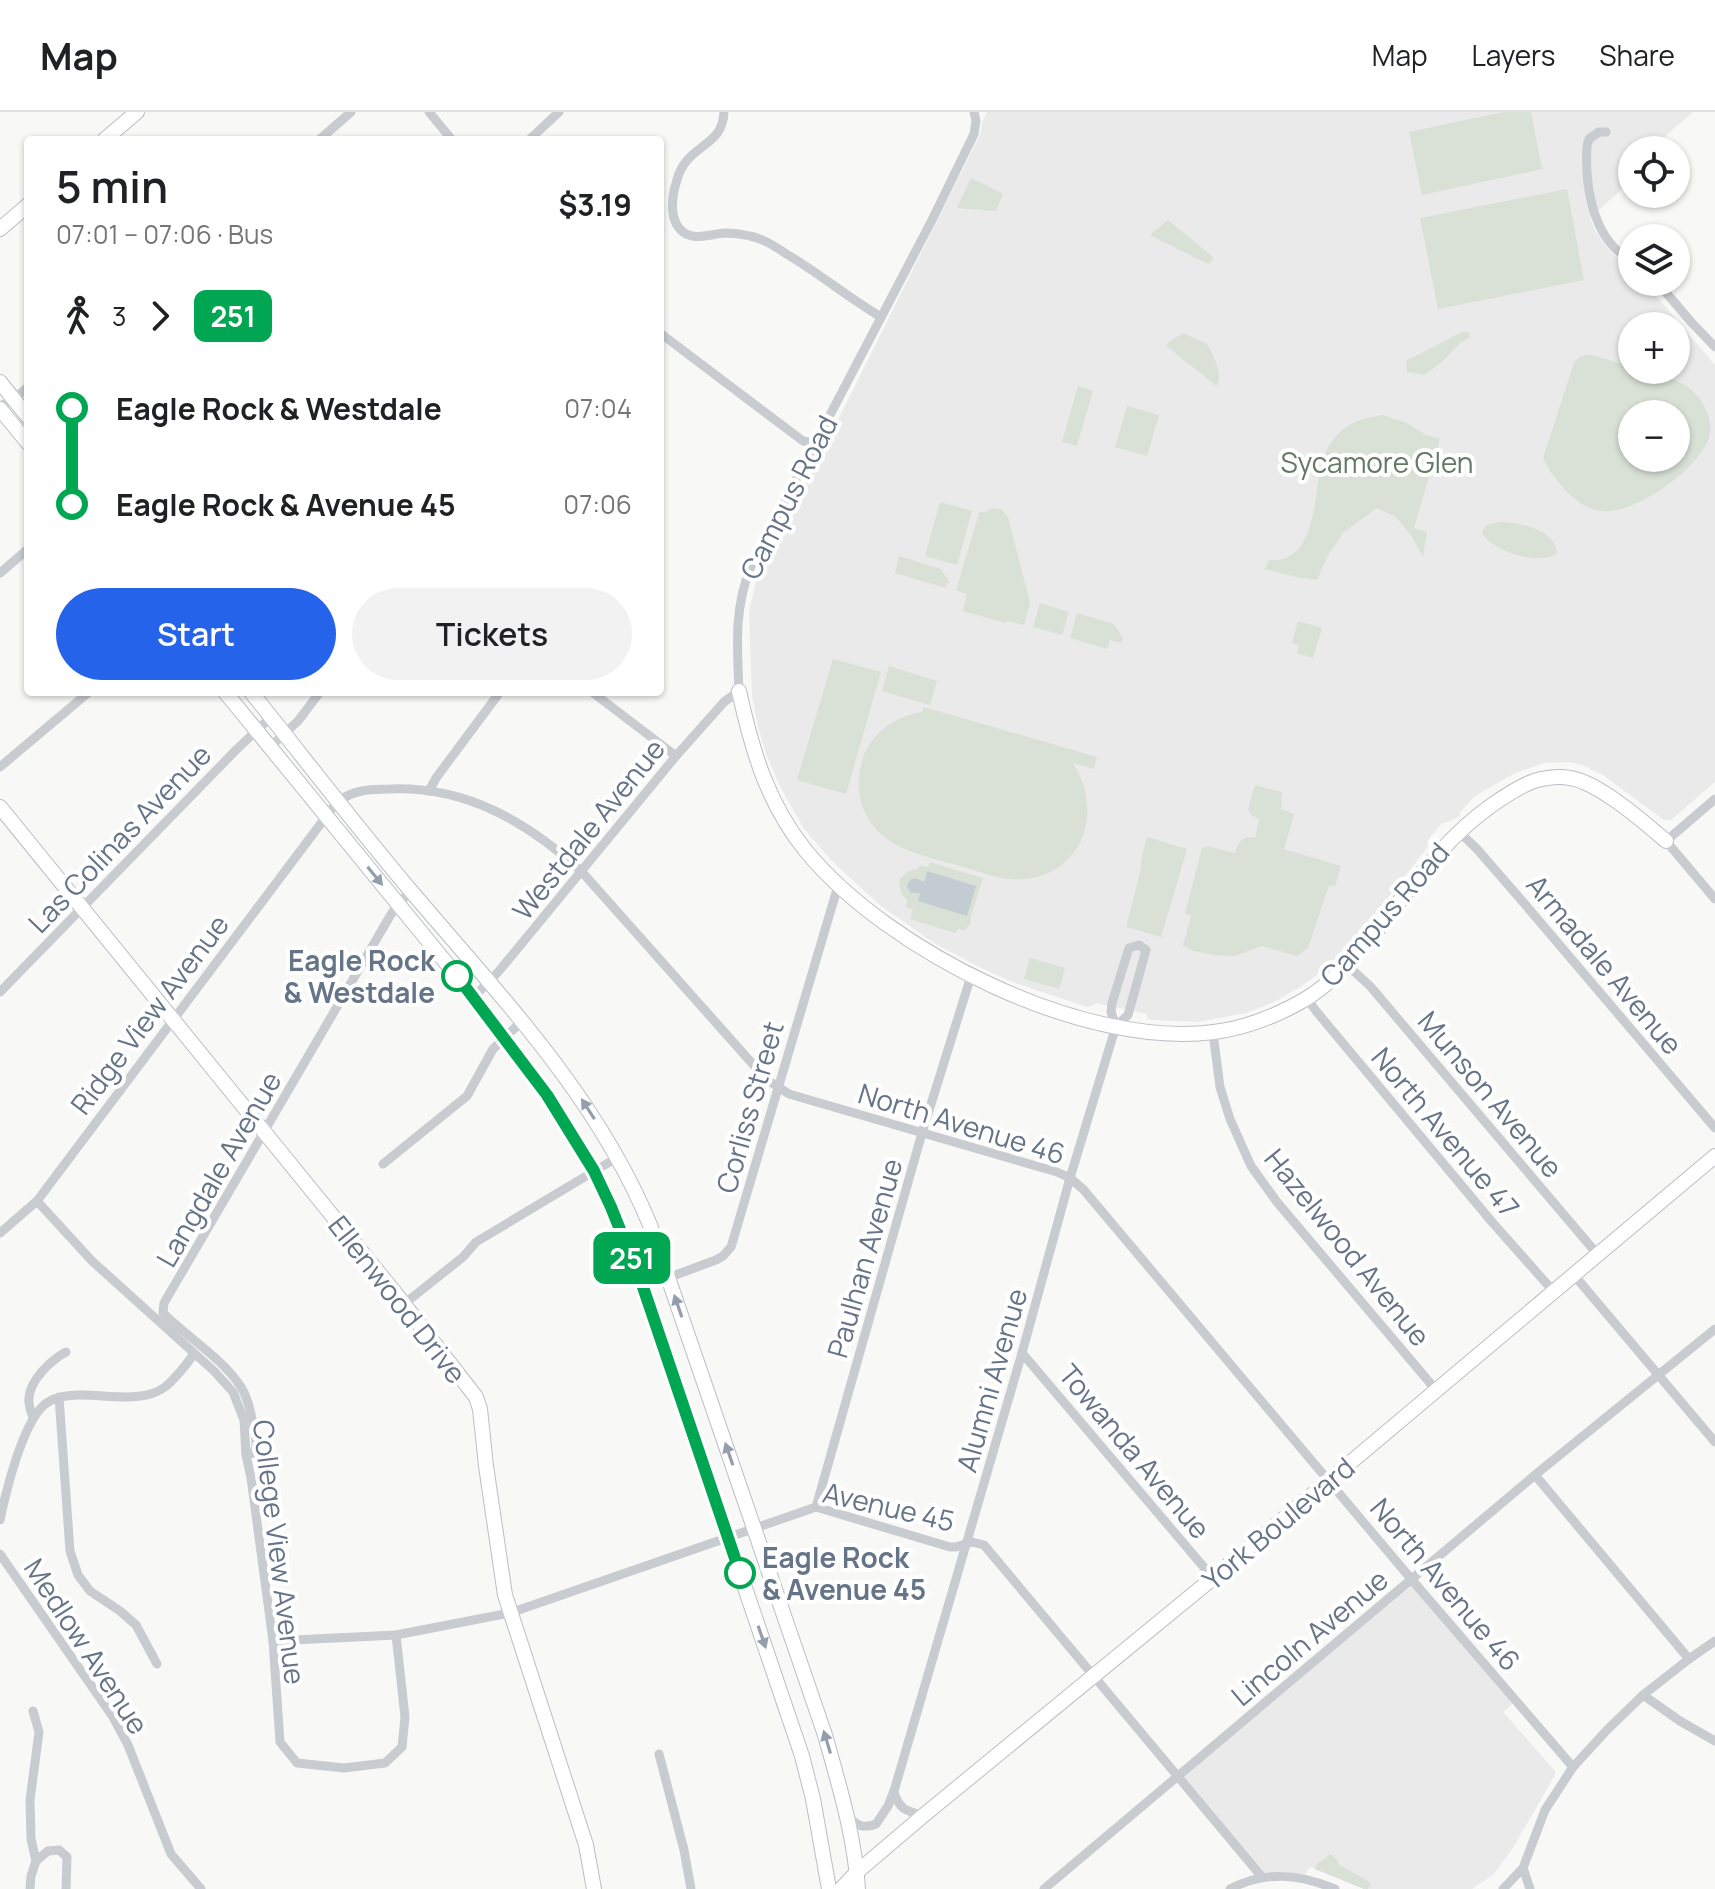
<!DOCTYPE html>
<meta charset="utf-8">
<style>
body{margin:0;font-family:Manrope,sans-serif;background:#f2f2f2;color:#202124;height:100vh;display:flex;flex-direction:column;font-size:30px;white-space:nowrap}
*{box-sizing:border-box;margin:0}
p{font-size:26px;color:#757577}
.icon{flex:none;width:44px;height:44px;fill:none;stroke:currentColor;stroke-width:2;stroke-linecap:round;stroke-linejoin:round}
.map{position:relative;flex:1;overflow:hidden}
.details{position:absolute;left:24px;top:24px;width:640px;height:560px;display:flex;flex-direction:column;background:#fff;border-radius:8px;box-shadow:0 2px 6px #0004}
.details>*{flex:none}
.badge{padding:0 16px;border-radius:12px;font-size:28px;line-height:52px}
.buttons{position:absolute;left:1618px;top:24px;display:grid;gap:16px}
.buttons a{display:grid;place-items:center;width:72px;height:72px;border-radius:50%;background:#fff;box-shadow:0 2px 6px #0004;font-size:40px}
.map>.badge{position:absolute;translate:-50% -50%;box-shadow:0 0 0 4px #fff}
.legs{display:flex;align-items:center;gap:12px;height:88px;padding:0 32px;font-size:26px}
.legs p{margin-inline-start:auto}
.summary{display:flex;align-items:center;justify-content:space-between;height:136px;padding:0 32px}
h1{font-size:44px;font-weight:600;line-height:60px}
.button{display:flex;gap:16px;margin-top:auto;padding:16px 32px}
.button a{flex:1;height:92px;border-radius:48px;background:#2563eb;color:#fff;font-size:32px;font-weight:600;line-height:92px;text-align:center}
.button a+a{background:#f2f2f2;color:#202124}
ul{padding:0 32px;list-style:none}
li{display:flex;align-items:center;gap:28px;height:96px;font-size:30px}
li i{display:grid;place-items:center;width:12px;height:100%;margin:0 10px;background:currentColor}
li i::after{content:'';width:20px;height:20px;margin:-10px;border:6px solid;border-radius:50%;background:#fff}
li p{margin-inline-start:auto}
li:first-child i{background:linear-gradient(#0000 50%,currentColor 0)}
li:last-child i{background:linear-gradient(currentColor 50%,#0000 0)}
header{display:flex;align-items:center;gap:48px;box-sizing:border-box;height:112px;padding:0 40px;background:#fff;border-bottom:2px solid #e0e0e0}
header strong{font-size:38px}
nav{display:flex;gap:44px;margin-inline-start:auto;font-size:28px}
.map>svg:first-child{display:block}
</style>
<header>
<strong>Map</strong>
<nav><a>Map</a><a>Layers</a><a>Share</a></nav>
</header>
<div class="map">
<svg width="1715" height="1777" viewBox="0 0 1715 1777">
<rect width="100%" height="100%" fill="#f8f9f6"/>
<g fill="#e9eae9" fill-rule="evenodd">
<path d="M987 0H1693L1649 38H1632V68L1590 106 1596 120 1609 138 1632 159V170H1644L1646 172 1715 253V670L1671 708H1664L1603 663 1582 653 1569 650 1544 651 1515 661 1475 684 1460 700V704L1448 710 1442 711 1428 728 1427 736 1354 829 1325 857 1300 875 1274 890 1246 901 1198 910 1153 908 1148 907 1147 902 1096 891 1092 894 1087 895 1015 871 977 854 934 831 881 794 859 774 832 749 804 717 781 676 766 642 758 614 752 584 749 500 757 466 764 449 816 350 835 319V314L980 23 983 8ZM1632 214H1676V258H1632ZM1632 302H1676V346H1632Z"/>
<polygon points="1412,1470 1516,1589 1503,1600 1555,1659 1555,1663 1514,1734 1494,1762 1472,1777 1364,1777 1310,1755 1304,1764 1264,1761 1181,1663"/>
</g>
<g fill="#d9e1d7" fill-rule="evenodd">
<polygon points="1504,0 1531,0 1542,57 1422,83 1409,20"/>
<polygon points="971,66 1003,82 996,99 957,96"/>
<polygon points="1567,77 1584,168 1438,197 1420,106"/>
<polygon points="1168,108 1212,144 1213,148 1208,152 1150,123"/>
<polygon points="1464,219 1469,221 1470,225 1460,231 1444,248 1425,263 1407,260 1406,249"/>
<path d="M1184 221 1207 232C1213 243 1223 261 1217 274L1166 234 1171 228Z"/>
<path d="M1585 243H1592L1632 255V258C1643 258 1676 267 1685 273 1699 281 1713 305 1710 321 1705 354 1633 405 1600 399 1575 395 1553 366 1543 346L1574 251 1579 245ZM1632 302H1676V346H1632Z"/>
<polygon points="1078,274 1093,279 1077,334 1062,330"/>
<polygon points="1127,294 1159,303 1147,344 1115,335"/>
<path d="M1383 303 1407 311 1426 323 1440 327 1414 416 1427 420 1423 445 1412 425 1396 405 1377 396 1344 420 1328 443 1317 468 1296 465 1265 457 1269 448C1317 453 1314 380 1322 349 1324 341 1332 328 1338 322 1350 309 1366 306 1383 303Z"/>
<polygon points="940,390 972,399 957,453 925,444"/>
<polygon points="992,396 1001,397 1008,405 1030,491 1024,513 1007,509 1005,511 963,499 967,482 956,478 979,401 988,399"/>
<path d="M1501 410C1520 410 1555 418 1557 441 1539 455 1492 439 1482 421 1484 412 1493 411 1501 410Z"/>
<polygon points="899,444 941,457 950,471 947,471 946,476 895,461"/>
<polygon points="1040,491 1069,500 1062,523 1033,515"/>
<polygon points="1077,501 1114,512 1123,526 1121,531 1110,528 1107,537 1070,526"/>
<polygon points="1298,509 1322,516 1313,546 1297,541 1299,533 1292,531"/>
<polygon points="833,547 881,560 846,682 797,668"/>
<polygon points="889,554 937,569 930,593 882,579"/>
<path d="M924 595 1097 645 1094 657 1073 651C1103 698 1085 759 1026 767 1004 770 981 760 960 754 922 743 877 737 862 693 857 678 858 661 863 646 872 620 896 604 922 600Z"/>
<path d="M1255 673 1282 680 1281 697 1294 702 1284 737 1341 754 1335 774 1329 773 1308 836 1297 844 1262 834 1234 844 1213 843 1193 839 1183 833 1191 804 1185 801 1202 736 1208 734 1235 741C1239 730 1242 723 1255 726L1259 707 1251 703 1248 697Z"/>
<polygon points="1147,725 1187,737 1161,825 1126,815 1141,757 1141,747"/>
<polygon points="930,750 983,766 971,804 970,813 963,819 959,816 955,821 910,807 913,798 906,795 907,788 901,781 899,768 908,759 918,757 919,753 928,755"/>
<polygon points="1030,846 1065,856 1059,877 1024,867"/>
<polygon points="1331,1742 1339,1750 1338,1752 1371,1771 1368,1777 1364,1777 1315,1757 1317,1752"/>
</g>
<path fill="#c3ccd2" d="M927 759 976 774 967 804 918 789 920 781H911C905 775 907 768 915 766L924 770Z"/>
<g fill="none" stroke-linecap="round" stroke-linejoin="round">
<g stroke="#babec4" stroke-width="16">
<g id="secondary">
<polyline points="104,28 137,0"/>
<polyline points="0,117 28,93"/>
<polyline points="0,270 28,305"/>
<polyline points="0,297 28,331"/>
<path d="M739 579C752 638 767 691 806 739 888 839 1083 937 1214 920 1246 916 1276 904 1304 888 1334 870 1356 843 1378 817 1413 772 1445 726 1492 693 1505 684 1520 674 1534 669 1545 666 1559 664 1570 666 1598 670 1644 710 1666 729"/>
<polyline points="225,580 474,885 547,983 594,1059 627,1132 643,1175 802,1644 813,1687 829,1777"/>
<path d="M251 580C304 646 356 714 411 779 500 884 597 984 650 1113L825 1623C839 1673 855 1725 858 1777"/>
<polyline points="0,695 396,1182 476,1285 480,1297 486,1354 505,1483 586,1733 594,1777"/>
<polyline points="841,1777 857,1760 924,1703 1213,1466 1715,1044"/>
</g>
</g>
<g stroke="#c8cbcf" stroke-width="9">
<polyline points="429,0 452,28"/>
<path d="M724 0C723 36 686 32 677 68 672 83 668 108 683 120 696 129 710 122 725 121 733 121 742 122 750 124 764 127 776 135 788 143 820 162 849 186 881 205"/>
<path d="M1606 20H1599L1589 27 1587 34C1585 66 1590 108 1612 133 1617 140 1625 143 1632 149"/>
<polyline points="319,28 351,0"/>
<polyline points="529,28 559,0"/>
<polyline points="1657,170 1692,211 1715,235"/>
<polyline points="660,221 803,329 815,331"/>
<polyline points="0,294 14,287 28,275"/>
<polyline points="0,461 28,437"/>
<polyline points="592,580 676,644"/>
<polyline points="269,636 298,609 320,580"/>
<polyline points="0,655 89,580"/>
<polyline points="429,679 436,666 500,580"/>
<polyline points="1715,687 1666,729 1715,787"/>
<polyline points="1458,719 1477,737 1523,790 1715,1016"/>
<polygon points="1139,833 1146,838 1128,903 1116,914 1111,900 1112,891 1129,836"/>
<polyline points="1347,853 1370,874 1598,1143"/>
<polyline points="0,880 236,638 271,605"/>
<path d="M474 885 499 859 676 644 724 590 739 579C737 534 734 496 751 454L932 108 974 22 976 9 974 0"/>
<polyline points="1307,886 1316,899 1492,1110 1554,1180"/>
<polyline points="1213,921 1220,975 1230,1007 1251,1054 1277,1090 1436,1278"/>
<polyline points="383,1052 467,984 493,937 522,909"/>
<polyline points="37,1089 92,1149 214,1259 233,1280 244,1308 246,1343 251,1366 273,1529 280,1630 297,1651 344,1656 385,1651 402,1635 405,1605 396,1523"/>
<path d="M0 1121 37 1089 337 690C353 678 370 677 390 677 466 674 528 710 582 760L766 967 789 982 1057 1060 1070 1066 1083 1077 1412 1468 1573 1655"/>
<polyline points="1574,1163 1715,1330"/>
<polyline points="643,1175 716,1148 723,1144 731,1135 838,774"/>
<polyline points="404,1192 463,1145 476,1130 618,1045"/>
<polyline points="1022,1241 1213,1466"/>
<polyline points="59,1285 70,1439 78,1463 90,1479 120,1499 136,1513 157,1552"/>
<path d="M33 1306C31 1299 28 1293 29 1286 30 1268 51 1248 66 1240"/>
<path d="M246 1343 254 1341C258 1332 255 1321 253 1311 250 1298 248 1286 241 1275 223 1247 187 1225 163 1201L164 1191 390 804 398 792 411 779"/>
<polyline points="1535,1363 1689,1547"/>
<polyline points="816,1395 922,1021 971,864"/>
<path d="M0 1408C6 1379 22 1313 44 1293 72 1269 133 1299 165 1275 176 1266 186 1253 194 1242"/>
<polyline points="0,1442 113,1605 128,1633 171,1742 201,1777"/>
<polyline points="273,1529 396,1523 510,1501 816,1395 950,1435 956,1435 972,1430 984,1433 1262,1765"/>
<polyline points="1643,1583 1680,1609 1715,1629"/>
<polyline points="659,1642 684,1738 691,1777"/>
<path d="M894 1679C898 1697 907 1700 924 1703"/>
<path d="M848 1702C855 1714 864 1717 876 1712L888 1694 894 1679 1022 1241 1070 1066 1116 914"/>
<polyline points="36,1749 48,1739 59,1738 67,1745 66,1777"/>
<polyline points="1523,1756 1530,1777"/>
<polyline points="30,1777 31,1764 36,1749 31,1727 30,1688 39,1620 33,1599"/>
<polyline points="1044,1777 1535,1363 1715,1217"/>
<path d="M1230 1777C1265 1758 1300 1762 1335 1777"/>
<polyline points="1503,1777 1523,1756 1545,1698 1573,1655 1607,1618 1643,1583 1689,1547 1715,1529"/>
</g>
<use href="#secondary" stroke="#fff" stroke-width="14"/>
</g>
<defs><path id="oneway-solid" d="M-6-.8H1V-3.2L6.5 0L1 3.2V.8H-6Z" transform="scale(2)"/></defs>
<g fill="#949eac">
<use href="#oneway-solid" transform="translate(375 764) rotate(51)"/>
<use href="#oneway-solid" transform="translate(588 997) rotate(-123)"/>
<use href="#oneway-solid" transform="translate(678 1194) rotate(-109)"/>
<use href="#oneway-solid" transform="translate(729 1342) rotate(-109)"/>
<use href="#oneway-solid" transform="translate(762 1525) rotate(71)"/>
<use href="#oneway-solid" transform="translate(827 1630) rotate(-107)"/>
</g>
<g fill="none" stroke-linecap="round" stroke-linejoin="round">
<g stroke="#fff" stroke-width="18">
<polyline id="line-1" points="457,864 547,983 594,1059 611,1095 643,1175 740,1461"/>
</g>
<use href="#line-1" stroke="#00a651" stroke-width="12"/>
</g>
<g fill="#fff" stroke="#00a651" stroke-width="4">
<circle cx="457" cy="864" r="14"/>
<circle cx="740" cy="1461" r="14"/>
</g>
<g text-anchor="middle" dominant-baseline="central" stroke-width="8" stroke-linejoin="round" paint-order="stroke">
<g font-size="28" fill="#627a62" stroke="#fff">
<text x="1377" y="350">Sycamore Glen</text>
</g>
<g font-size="28" fill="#667488" stroke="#fff">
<text transform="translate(788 385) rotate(-63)">Campus Road</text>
<text transform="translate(588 717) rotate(-51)">Westdale Avenue</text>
<text transform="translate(119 726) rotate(-46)">Las Colinas Avenue</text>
<text transform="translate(1384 802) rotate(-49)">Campus Road</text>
<text transform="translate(1605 852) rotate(50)">Armadale Avenue</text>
<text transform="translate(149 902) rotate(-53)">Ridge View Avenue</text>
<text transform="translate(1491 982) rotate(50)">Munson Avenue</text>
<text transform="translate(749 995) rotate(-74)">Corliss Street</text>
<text transform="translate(962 1011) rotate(17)">North Avenue 46</text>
<text transform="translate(1446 1020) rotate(50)">North Avenue 47</text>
<text transform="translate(218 1057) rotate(-60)">Langdale Avenue</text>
<text transform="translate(1348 1135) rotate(51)">Hazelwood Avenue</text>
<text transform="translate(864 1146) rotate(-74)">Paulhan Avenue</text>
<text transform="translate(398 1187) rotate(52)">Ellenwood Drive</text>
<text transform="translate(991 1268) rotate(-74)">Alumni Avenue</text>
<text transform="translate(1135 1339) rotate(50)">Towanda Avenue</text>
<text transform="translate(889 1394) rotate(13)">Avenue 45</text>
<text transform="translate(1278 1411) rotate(-40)">York Boulevard</text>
<text transform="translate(280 1440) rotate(83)">College View Avenue</text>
<text transform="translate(1446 1472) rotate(50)">North Avenue 46</text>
<text transform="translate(1309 1525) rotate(-40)">Lincoln Avenue</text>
<text transform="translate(87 1534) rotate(57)">Medlow Avenue</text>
</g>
<g font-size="28" font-weight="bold" fill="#667488" stroke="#fff" text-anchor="end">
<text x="435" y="848">Eagle Rock<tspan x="435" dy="32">&amp; Westdale</tspan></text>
<text x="762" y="1445" text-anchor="start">Eagle Rock<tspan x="762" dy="32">&amp; Avenue 45</tspan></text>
</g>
</g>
</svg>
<div class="buttons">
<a><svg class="icon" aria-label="locate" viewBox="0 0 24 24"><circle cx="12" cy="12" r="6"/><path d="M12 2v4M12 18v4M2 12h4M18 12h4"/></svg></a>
<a><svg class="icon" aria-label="layers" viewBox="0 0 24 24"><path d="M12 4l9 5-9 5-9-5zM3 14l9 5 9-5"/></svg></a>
<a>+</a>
<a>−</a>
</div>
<b class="badge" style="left:632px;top:1146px;background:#00a651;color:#fff">251</b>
<section class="details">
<div class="summary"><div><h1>5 min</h1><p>07:01 – 07:06 · Bus</p></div><b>$3.19</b></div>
<div class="legs"><svg class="icon" aria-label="walk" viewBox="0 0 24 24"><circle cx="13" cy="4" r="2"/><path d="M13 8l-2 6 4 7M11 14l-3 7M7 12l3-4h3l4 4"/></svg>3<svg class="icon" aria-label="forward" viewBox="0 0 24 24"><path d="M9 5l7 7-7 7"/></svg><b class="badge" style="background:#00a651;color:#fff">251</b></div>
<ul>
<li><i style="color:#00a651"></i><b>Eagle Rock &amp; Westdale</b><p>07:04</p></li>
<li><i style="color:#00a651"></i><b>Eagle Rock &amp; Avenue 45</b><p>07:06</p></li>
</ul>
<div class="button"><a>Start</a><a>Tickets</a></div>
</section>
</div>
